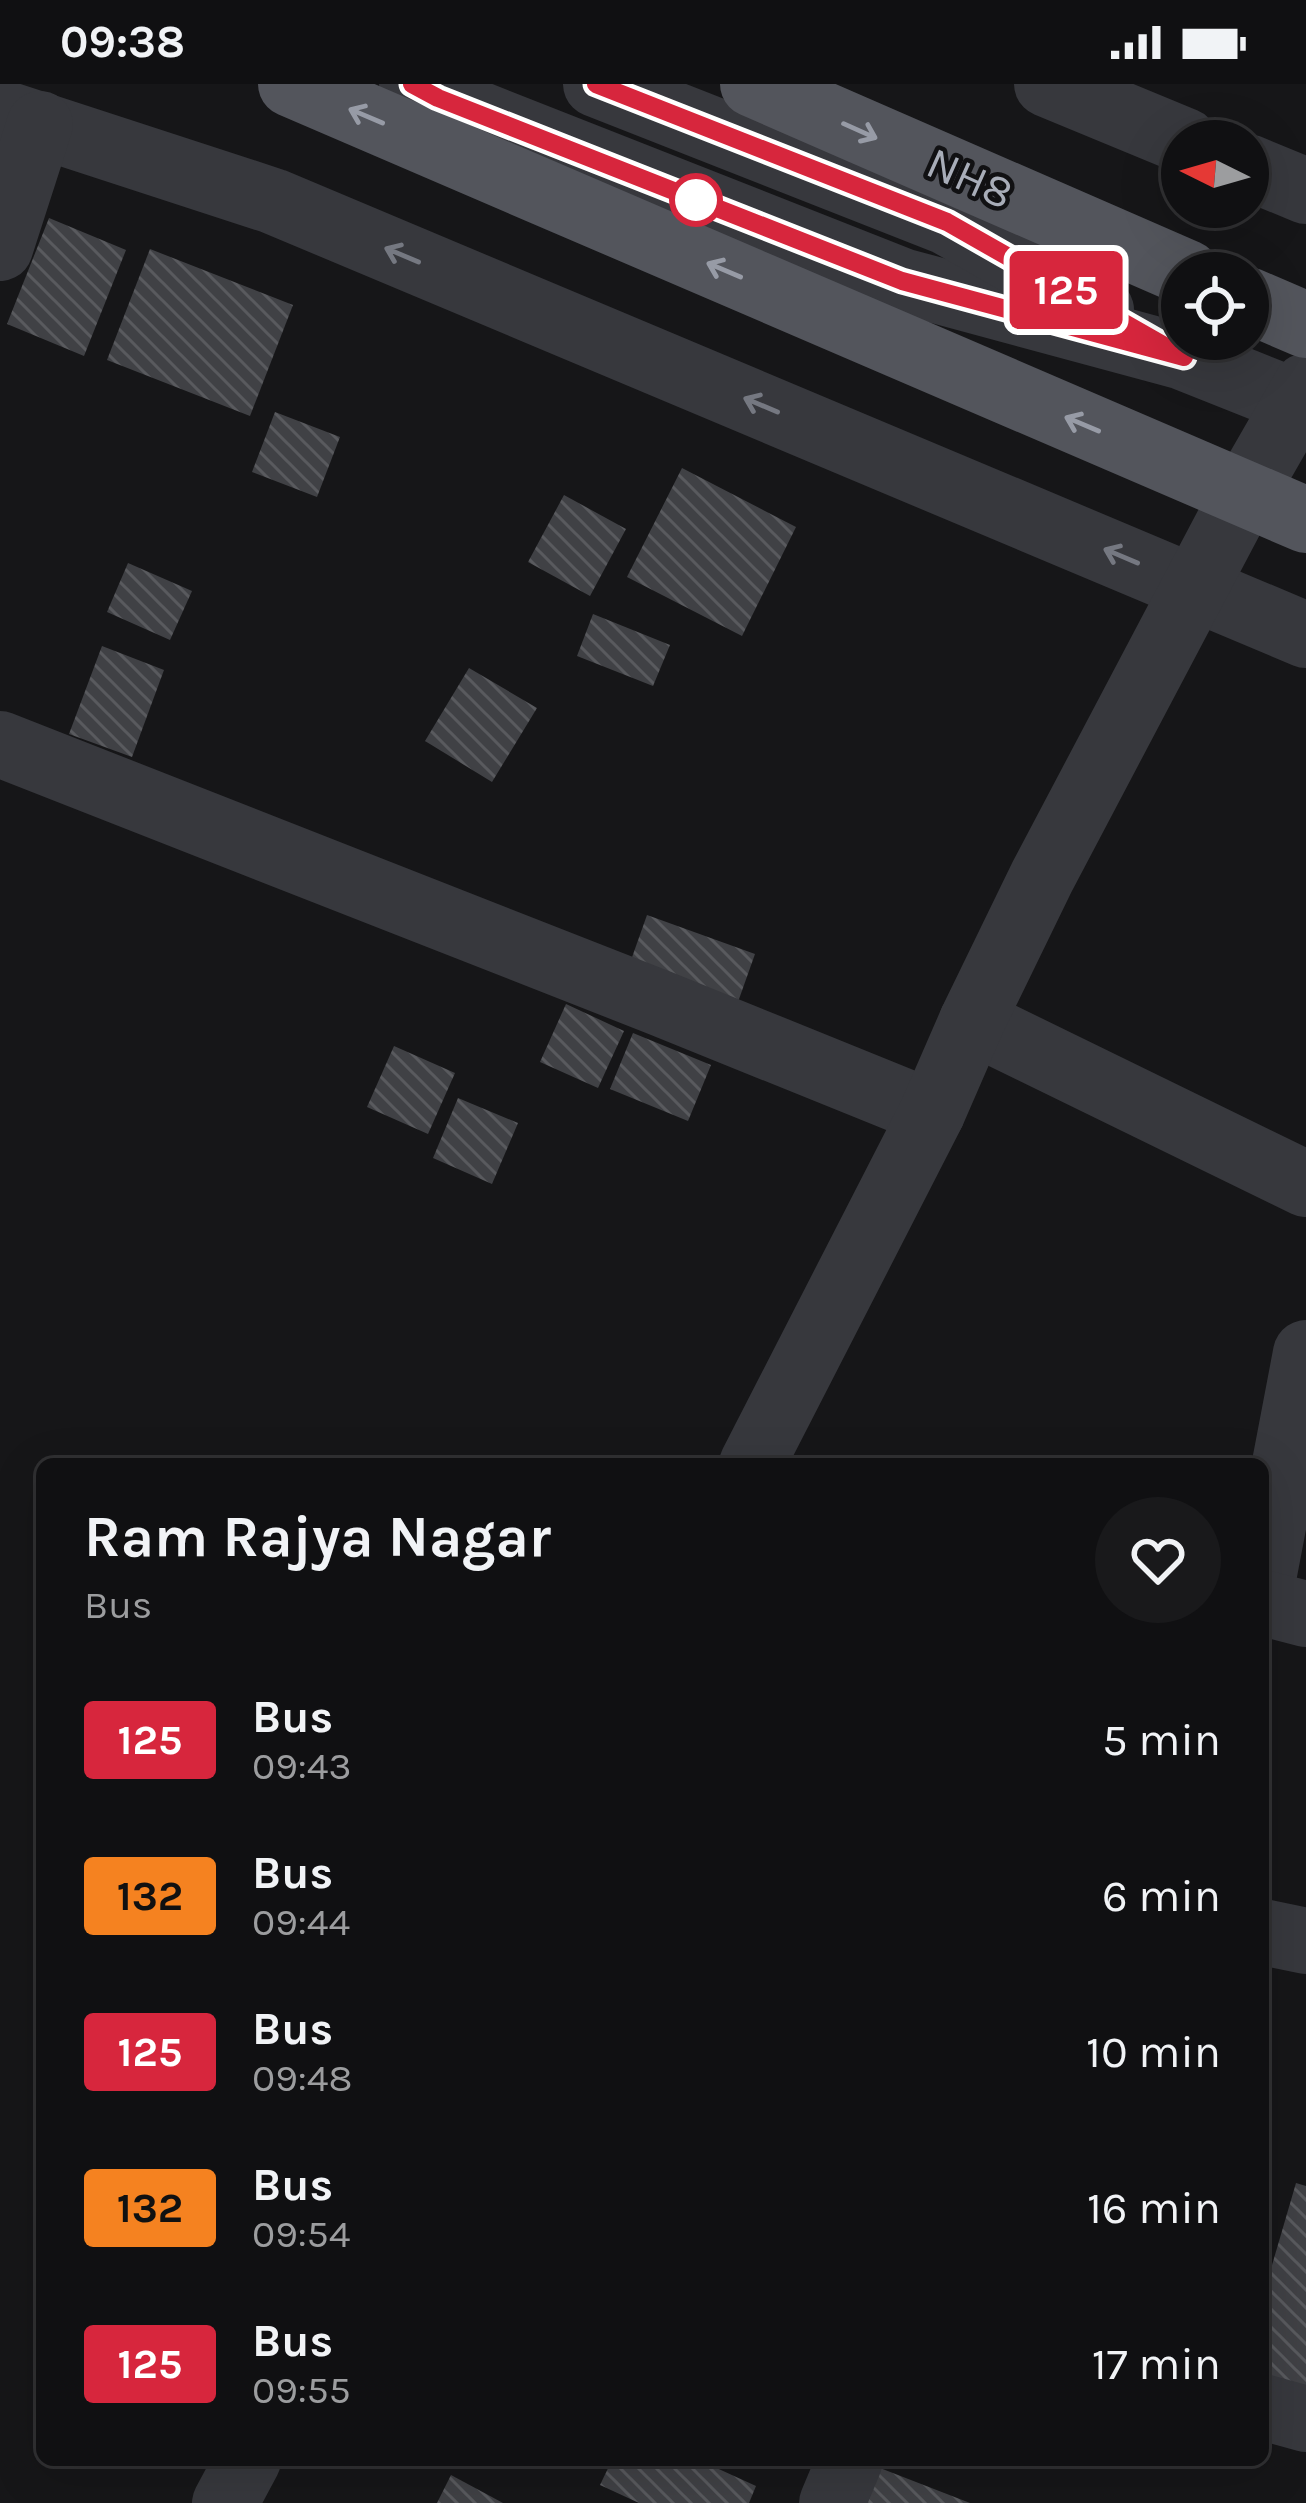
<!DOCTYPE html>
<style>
body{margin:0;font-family:Karla,sans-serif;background:#19191b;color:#f1f3f6;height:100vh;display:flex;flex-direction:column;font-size:45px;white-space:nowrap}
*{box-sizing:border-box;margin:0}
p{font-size:39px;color:#9c9d9f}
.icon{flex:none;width:66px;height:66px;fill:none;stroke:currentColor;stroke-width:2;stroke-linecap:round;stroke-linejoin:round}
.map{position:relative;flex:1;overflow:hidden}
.sheet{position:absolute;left:36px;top:1374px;width:1233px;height:1008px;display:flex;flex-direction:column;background:#101012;border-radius:18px;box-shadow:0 12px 48px #0002,0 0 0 3px #303032}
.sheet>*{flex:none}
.badge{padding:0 24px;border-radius:9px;font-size:42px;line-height:78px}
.needle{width:78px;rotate:275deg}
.tools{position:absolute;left:1161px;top:36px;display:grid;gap:24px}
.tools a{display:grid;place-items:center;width:108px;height:108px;border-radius:50%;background:#101012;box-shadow:0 12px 48px #0002,0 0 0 3px #303032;font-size:60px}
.map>.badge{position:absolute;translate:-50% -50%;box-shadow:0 0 0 6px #fff}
.round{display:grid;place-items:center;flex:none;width:126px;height:126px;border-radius:63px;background:#19191b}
.summary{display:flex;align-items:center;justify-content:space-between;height:204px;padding:0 48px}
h1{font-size:57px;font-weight:700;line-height:90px}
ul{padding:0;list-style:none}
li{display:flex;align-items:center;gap:36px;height:156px;padding:0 48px}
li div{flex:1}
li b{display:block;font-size:45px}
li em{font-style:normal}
li .badge{min-width:132px;font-weight:700;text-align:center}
.status{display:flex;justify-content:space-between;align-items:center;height:84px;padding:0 60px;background:#101012;direction:ltr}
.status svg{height:33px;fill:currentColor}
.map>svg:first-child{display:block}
</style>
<div class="status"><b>09:38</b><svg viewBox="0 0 49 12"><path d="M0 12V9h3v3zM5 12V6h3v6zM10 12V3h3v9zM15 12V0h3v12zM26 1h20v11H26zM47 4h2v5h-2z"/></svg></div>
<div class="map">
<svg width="1306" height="2419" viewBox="0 0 1306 2419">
<defs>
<pattern id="building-back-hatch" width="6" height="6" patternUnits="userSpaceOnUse" patternTransform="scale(3)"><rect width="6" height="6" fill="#404145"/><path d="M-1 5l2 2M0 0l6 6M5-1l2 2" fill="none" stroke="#595a5e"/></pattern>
</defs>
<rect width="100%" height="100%" fill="#161618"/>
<g fill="url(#building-back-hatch)">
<polygon points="49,134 126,166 84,272 7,240"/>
<polygon points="150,165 293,221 250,332 107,276"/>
<polygon points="275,328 340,353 317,413 252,388"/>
<polygon points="682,384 796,443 742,552 627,493"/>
<polygon points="564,411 626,445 590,512 528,478"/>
<polygon points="128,479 192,507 170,556 107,528"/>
<polygon points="593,530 670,561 653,602 577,572"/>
<polygon points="102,562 164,586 132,673 69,650"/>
<polygon points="469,584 537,624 492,698 425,657"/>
<polygon points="647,831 755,870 733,932 625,893"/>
<polygon points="566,920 624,947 598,1004 540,978"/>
<polygon points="633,949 711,981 688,1037 610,1005"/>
<polygon points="394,962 455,989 428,1050 367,1023"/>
<polygon points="458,1014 518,1039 492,1100 433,1074"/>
<polygon points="1296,2099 1306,2102 1306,2305 1263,2292 1263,2212"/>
<polygon points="612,2376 699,2376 756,2402 749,2419 639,2419 600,2401"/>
<polygon points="880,2384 970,2419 866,2419"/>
<polygon points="451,2391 503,2419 437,2419"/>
</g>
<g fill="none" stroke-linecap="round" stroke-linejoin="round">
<g stroke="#37383d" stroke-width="66">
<polyline points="412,0 438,14 902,197 1183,273 1306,322"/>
<polyline points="596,0 947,138 1101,226"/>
<polyline points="1047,0 1185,57"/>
<polyline points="0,28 273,117 1306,551"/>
<polyline points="1248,83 1306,107"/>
<polyline points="0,164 40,40"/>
<polyline points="0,660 660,919 932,1029"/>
<polyline points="972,937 1306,1100"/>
<polyline points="752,1380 932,1029 972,937 1042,793 1244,410 1306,302"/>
<polyline points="1263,1495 1306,1269"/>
<polyline points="1263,1519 1306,1530"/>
<polyline points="1263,1848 1306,1857"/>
<polyline points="1263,2323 1306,2335"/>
<polyline points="225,2419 248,2376"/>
<polyline points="832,2419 850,2376"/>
</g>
<g stroke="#53555c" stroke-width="66">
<polyline points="291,0 1306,436"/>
<polyline points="753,0 1187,189"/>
<polyline points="1248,216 1306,241"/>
</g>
</g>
<defs><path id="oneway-shaft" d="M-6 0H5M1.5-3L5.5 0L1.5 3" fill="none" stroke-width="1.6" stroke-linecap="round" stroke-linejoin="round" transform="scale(3)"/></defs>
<g stroke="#979ba6">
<use href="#oneway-shaft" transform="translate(366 32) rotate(-157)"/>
<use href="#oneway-shaft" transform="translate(860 47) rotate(24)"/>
<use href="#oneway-shaft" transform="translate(724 186) rotate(-157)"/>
<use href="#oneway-shaft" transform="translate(1082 340) rotate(-157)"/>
</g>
<g stroke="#757881">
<use href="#oneway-shaft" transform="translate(402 171) rotate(-157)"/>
<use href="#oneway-shaft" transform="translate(761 321) rotate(-157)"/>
<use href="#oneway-shaft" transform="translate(1121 472) rotate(-157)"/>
</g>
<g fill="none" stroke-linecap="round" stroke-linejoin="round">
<g stroke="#fff" stroke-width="27">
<polyline id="line" points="412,0 438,14 902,197 1184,273 947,138 596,0"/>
</g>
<use href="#line" stroke="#d7263d" stroke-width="18"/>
</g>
<circle fill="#fff" stroke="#d7263d" stroke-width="6" cx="696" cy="116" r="24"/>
<g text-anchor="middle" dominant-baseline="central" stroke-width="9" stroke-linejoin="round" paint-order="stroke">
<g font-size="45" fill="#a8adb8" stroke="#111113">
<text transform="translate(970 94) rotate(24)">NH8</text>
</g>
</g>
</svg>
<div class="tools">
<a><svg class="needle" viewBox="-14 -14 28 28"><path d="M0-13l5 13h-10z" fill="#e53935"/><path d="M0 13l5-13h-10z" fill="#9c9d9f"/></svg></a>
<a><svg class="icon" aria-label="locate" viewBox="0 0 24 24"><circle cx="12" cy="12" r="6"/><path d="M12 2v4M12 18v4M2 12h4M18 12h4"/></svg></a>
</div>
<b class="badge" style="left:1066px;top:206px;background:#d7263d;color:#fff">125</b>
<section class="sheet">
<div class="summary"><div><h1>Ram Rajya Nagar</h1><p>Bus</p></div><a class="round"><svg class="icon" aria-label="heart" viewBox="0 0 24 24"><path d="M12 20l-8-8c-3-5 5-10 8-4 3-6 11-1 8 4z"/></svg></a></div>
<ul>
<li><span class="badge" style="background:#d7263d;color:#fff">125</span><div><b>Bus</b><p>09:43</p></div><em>5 min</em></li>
<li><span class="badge" style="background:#f58220;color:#111">132</span><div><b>Bus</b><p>09:44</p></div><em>6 min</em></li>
<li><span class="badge" style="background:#d7263d;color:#fff">125</span><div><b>Bus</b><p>09:48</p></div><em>10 min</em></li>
<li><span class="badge" style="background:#f58220;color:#111">132</span><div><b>Bus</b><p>09:54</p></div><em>16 min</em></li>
<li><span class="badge" style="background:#d7263d;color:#fff">125</span><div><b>Bus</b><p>09:55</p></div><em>17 min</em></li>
</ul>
</section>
</div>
